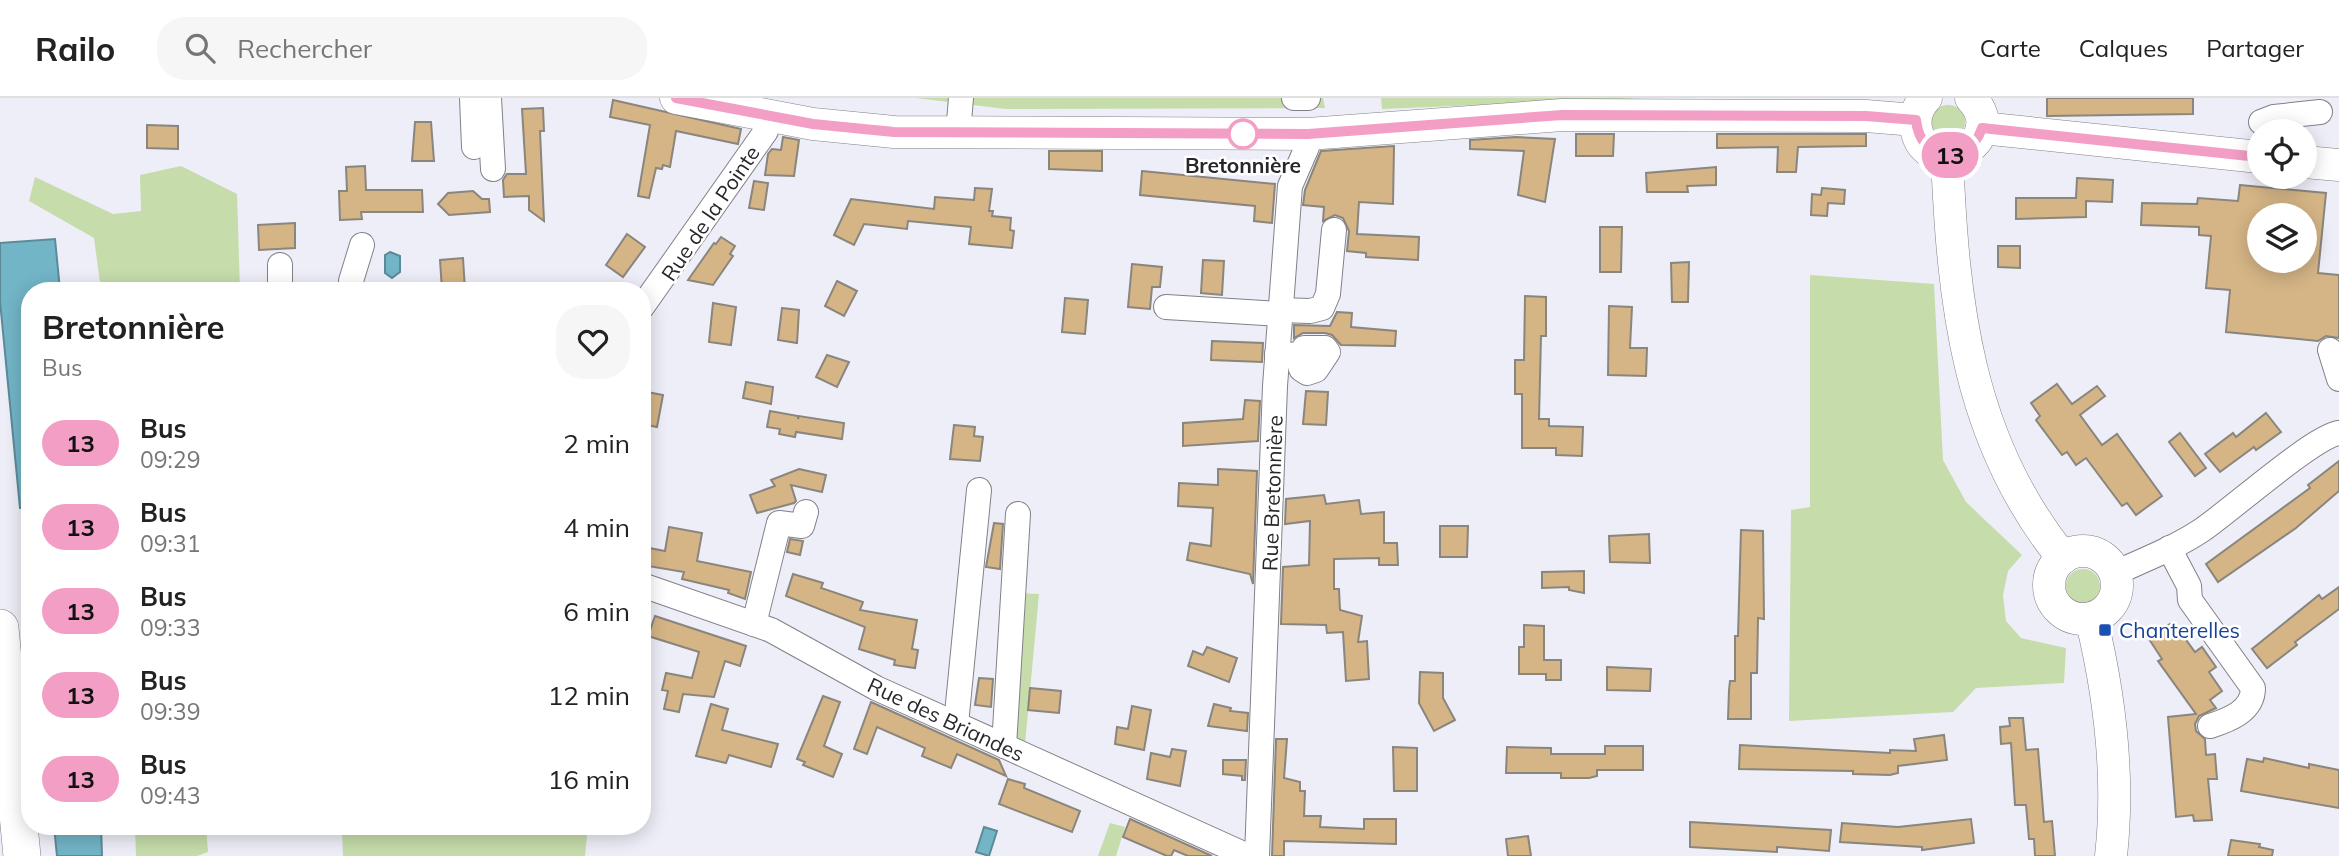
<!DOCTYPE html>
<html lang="fr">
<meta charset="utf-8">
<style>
body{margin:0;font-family:Mulish,sans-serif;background:#f6f6f6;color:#222;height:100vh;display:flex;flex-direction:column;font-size:26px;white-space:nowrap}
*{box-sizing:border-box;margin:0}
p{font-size:23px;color:#767676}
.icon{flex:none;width:38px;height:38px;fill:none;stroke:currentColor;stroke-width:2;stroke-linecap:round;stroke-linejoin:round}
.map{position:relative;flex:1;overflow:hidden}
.sheet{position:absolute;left:21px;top:184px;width:630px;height:553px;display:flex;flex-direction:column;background:#fff;border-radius:28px;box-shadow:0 4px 18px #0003}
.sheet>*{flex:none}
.badge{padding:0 14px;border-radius:23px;font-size:24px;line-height:46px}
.tools{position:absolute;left:2247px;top:21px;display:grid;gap:14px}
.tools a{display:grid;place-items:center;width:70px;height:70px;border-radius:50%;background:#fff;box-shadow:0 4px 18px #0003;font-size:35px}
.map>.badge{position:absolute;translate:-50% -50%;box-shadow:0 0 0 4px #fff}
.round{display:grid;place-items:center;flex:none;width:74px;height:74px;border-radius:28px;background:#f6f6f6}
.head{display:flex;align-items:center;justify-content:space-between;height:119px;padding:0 21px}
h1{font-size:33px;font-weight:700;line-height:52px}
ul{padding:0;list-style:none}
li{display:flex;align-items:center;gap:21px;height:84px;padding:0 21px}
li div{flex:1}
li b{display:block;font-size:26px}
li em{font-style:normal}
li .badge{min-width:77px;font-weight:700;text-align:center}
header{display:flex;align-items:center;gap:42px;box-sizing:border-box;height:98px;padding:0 35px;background:#fff;border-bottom:2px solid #e0e0e0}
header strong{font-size:33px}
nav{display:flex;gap:38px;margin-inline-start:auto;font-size:24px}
.search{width:490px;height:63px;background:#f6f6f6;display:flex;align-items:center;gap:18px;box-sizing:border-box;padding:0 24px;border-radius:28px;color:#767676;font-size:26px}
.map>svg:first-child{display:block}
</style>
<header>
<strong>Railo</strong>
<div class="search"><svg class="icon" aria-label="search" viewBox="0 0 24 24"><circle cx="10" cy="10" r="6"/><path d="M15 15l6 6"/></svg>Rechercher</div>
<nav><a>Carte</a><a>Calques</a><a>Partager</a></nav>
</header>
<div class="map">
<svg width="2339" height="758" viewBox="0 0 2339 758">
<rect width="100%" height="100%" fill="#eeeef8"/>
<g fill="#c6dcab">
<polygon points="916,0 1323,0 1325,10 1006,11"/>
<polygon points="1381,0 1643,0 1382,11"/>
<circle cx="1948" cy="24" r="17"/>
<polygon points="181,68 237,96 240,192 101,192 94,140 29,103 35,79 113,116 141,113 140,77"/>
<polygon points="1810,177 1934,186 1943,362 1966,404 2022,457 2008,473 2003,497 2006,523 2021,540 2066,550 2064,585 1976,590 1953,614 1789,623 1791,412 1810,409"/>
<circle cx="2083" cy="488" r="17"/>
<polygon points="1019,495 1039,496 1025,646 1007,641"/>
<polygon points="1110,725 1125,729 1116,758 1098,758"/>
<polygon points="135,728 206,728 208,754 197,758 136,758"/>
<polygon points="390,728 588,728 585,758 343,758 342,733"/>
</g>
<g fill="#72b5c7" stroke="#5c8a98" stroke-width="2">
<polygon points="55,141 60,192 30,192 30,409 20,410 0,203 0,145"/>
<polygon points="390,154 400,158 400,174 392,180 385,175 385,157"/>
<polygon points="54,728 101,728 102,758 57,758"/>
<polygon points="984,729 997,733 989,758 976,754"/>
</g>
<g fill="#d5b586" stroke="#8a857d" stroke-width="2" fill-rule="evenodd">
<polygon points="2047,0 2193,0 2193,16 2047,18"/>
<polygon points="613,2 741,31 738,46 676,33 670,69 663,67 662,71 656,70 649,100 638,98 650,27 610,19"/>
<polygon points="543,10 544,33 540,33 544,123 529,112 529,98 504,99 503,82 507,76 526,76 522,11"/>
<polygon points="415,24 431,24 434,63 412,63"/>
<polygon points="147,27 178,28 178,51 147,50"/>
<polygon points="1576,36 1614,36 1613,58 1576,58"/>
<polygon points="1717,36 1866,36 1866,48 1798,49 1796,74 1777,74 1778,49 1717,50"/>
<polygon points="783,39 799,42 794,78 765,77 768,56 772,51 781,52"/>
<polygon points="1516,39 1555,41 1545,104 1518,97 1524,53 1470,51 1470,42"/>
<polygon points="1394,48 1393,106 1359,104 1357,136 1419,139 1418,162 1366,159 1366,155 1347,153 1349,133 1343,120 1335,117 1323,123 1324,109 1303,107 1305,92 1321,53"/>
<polygon points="1049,53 1102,53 1102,73 1049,71"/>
<polygon points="365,68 366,92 422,92 423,114 361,114 362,121 340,122 339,93 347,93 346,69"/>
<polygon points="1716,69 1716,87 1687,88 1688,94 1647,94 1646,75"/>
<polygon points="1142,73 1275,86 1272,125 1254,123 1255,108 1140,97"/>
<polygon points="2077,80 2113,82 2112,104 2086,103 2086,119 2016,121 2016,100 2076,100"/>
<polygon points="754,83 768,85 764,112 749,110"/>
<path d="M2240 87 2326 95 2318 175 2339 177V240L2326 238 2318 243 2226 234 2230 192 2206 190 2211 138 2199 137V129L2141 127 2142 105 2197 106 2198 100 2238 103ZM2259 117H2305V163H2259Z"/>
<polygon points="975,90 992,91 989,113 993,113 992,118 1011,120 1010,132 1014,133 1012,150 969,146 971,129 908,123 907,131 864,126 854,147 834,137 851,101 934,111 935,99 974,102"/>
<polygon points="1822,90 1845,92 1844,106 1828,105 1827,118 1811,117 1812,96 1821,97"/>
<polygon points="473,93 482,101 489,101 490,114 449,117 438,106 448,95"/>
<polygon points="295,125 295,150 259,152 258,127"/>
<polygon points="1600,129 1622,129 1621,174 1600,174"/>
<polygon points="627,136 645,149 623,179 606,167"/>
<polygon points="721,139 735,148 730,156 733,158 713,187 688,182 714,145 716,146"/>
<polygon points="1998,148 2020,148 2020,170 1998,169"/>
<polygon points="463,160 465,192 442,192 440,162"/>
<polygon points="1203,162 1224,163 1222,197 1201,195"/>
<polygon points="1689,164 1688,204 1672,204 1671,165"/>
<polygon points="1132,166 1162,169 1160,189 1152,189 1150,211 1128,209"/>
<polygon points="837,183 857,193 844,218 825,208"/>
<polygon points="1525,198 1546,199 1546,238 1541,238 1539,321 1549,321 1549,328 1583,329 1582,358 1556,357 1556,350 1522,350 1522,296 1515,296 1515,262 1524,262"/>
<polygon points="1065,200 1088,202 1085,236 1062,234"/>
<polygon points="713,205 736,209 731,247 709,244"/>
<polygon points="1609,208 1632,209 1630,250 1647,250 1646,278 1608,277"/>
<polygon points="782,210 799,212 797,245 778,242"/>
<polygon points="1337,214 1352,215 1351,229 1396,233 1395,248 1341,247 1332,237 1325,235 1303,235 1294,240 1294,227 1330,228"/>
<polygon points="1212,243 1263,245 1262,264 1211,262"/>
<polygon points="827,257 849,264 837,289 816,279"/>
<polygon points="746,284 773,289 771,306 743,300"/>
<polygon points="2057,286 2072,306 2097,288 2105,298 2080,317 2102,347 2117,336 2162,398 2136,417 2127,405 2122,408 2086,360 2076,367 2067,354 2062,357 2036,322 2040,318 2031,305"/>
<polygon points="642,293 663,297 657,329 642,326"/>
<polygon points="1306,293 1328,294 1326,327 1303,326"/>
<polygon points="1245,302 1260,303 1258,343 1183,348 1183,325 1243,321"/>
<polygon points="770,313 798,318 798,321 799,318 844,325 842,341 796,334 795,339 779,336 780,331 767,329"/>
<polygon points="2266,315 2281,334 2256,352 2254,349 2220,374 2205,356 2233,335 2236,339"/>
<polygon points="954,327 975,329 974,338 983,339 980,363 950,361"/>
<polygon points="2180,335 2206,370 2195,378 2169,344"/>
<polygon points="2339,363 2339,393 2296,430 2218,484 2206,466 2310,390 2308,387"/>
<polygon points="799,371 826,377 822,394 791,387 796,403 794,405 757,415 750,397 775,388 771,382"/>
<polygon points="1218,371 1257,373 1253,486 1250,476 1187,462 1190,445 1211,448 1213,410 1178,408 1179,385 1218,387"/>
<polygon points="1324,397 1326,406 1359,402 1361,416 1384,414 1384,445 1397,445 1398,467 1379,467 1379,460 1334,461 1334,491 1339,491 1340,512 1362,518 1358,544 1367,543 1369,581 1346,583 1343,534 1327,535 1326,527 1281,526 1283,469 1309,467 1310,423 1285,426 1286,401"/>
<polygon points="994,425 1003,426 1000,471 986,469"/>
<polygon points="1440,428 1468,428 1467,459 1440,459"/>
<polygon points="669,429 702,435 697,463 751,474 745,501 728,495 729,492 682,481 684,474 642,467 644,449 665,453"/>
<polygon points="1741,432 1763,433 1764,521 1758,520 1757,575 1751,575 1751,621 1728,621 1729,592 1730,583 1735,583 1735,538 1738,538"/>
<polygon points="1649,436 1650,465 1610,464 1609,438"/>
<polygon points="790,441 803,443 800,457 787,454"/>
<polygon points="1584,473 1584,495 1569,492 1569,489 1542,490 1542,474"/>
<polygon points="793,476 823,485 821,490 863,504 860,512 917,522 912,551 918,552 915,570 894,567 895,562 859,551 865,529 786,498"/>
<polygon points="2339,489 2339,511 2295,544 2297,547 2267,570 2252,551 2319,497 2322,501"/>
<polygon points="655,518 746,548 740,568 725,563 714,599 683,596 679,614 664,611 668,593 662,592 666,575 692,580 699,554 648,538"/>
<polygon points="2170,526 2178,538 2181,535 2195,554 2202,549 2216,569 2209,574 2222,593 2210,602 2216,610 2199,618 2195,626 2196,633 2205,641 2206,657 2215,656 2217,681 2208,681 2212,722 2194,723 2193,717 2176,719 2168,619 2196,616 2158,563 2162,561 2149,541"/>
<polygon points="1524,527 1544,528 1544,562 1561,562 1561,582 1546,582 1546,576 1519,576 1519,549 1524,549"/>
<polygon points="1207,549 1237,560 1229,584 1188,568 1193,553 1203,557"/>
<polygon points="1607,569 1651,571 1650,593 1607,592"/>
<polygon points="1420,574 1443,575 1443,600 1455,622 1434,633 1419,605"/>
<polygon points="979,580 993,581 991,609 975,607"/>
<polygon points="1030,590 1061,593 1059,615 1028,612"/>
<polygon points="823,598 840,604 824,648 842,656 833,679 803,667 805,664 797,661"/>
<polygon points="871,604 999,662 1006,678 957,656 951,670 922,658 925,650 877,629 867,656 854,651"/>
<polygon points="711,606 728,611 722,632 778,646 771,669 729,657 726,665 696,658"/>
<polygon points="1214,606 1231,610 1230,613 1248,615 1247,633 1208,628"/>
<polygon points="1132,608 1151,612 1144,652 1115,646 1117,629 1128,631"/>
<polygon points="2009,620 2023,620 2026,652 2038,651 2044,724 2052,723 2055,758 2035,758 2034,741 2029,741 2026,707 2015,707 2011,645 2001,646 2000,629 2010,628"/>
<polygon points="1944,637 1947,662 1898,668 1898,675 1890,677 1853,676 1853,673 1739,671 1740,647 1890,655 1890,652 1916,653 1914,641"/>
<polygon points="1276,641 1287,641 1284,680 1300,684 1300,693 1305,693 1304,718 1321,718 1320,729 1364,731 1364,721 1396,721 1396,746 1284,743 1284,758 1272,758"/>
<polygon points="1605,648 1643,648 1643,672 1597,672 1597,678 1589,680 1561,680 1561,675 1506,675 1507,649 1551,650 1551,656 1605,656"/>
<polygon points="1393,649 1417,650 1417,693 1394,693"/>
<polygon points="1172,651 1186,653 1180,688 1147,681 1151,655 1170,659"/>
<polygon points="2264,660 2309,670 2309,666 2339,672 2339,710 2241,693 2247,661 2263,664"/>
<polygon points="1223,662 1246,662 1245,682 1242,682 1242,678 1223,676"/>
<polygon points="1008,681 1025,686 1024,690 1080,713 1072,734 999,706"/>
<polygon points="1130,721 1212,758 1188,758 1174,752 1171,758 1167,758 1123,739"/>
<polygon points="1971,721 1974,745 1922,752 1922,749 1840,744 1842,725 1898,729"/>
<polygon points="1690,724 1831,732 1829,753 1777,749 1777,754 1690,749"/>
<polygon points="1528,738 1531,758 1508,758 1506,741"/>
<polygon points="2231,742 2260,746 2259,749 2273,752 2272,758 2228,758"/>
</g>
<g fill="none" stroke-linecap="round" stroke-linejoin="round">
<g stroke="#808088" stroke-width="26">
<g id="minor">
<polyline points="472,0 474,49"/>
<polyline points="489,0 493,71"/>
<polyline points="1294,0 1308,0"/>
<polyline points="2261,24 2274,19 2320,14"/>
<polyline points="958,35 961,0"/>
<polyline points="280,167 280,192"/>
<polyline points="351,192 351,183 362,147"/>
<polyline points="642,209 766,33 768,18"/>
<polyline points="1166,209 1280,216"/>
<polyline points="1280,212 1310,213 1322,210 1328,196 1334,132"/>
<polyline points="2330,252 2339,281"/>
<polyline points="1277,256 1300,257 1304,250 1325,250 1328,254 1316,272 1307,275 1301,271 1297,257"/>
<path d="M2169 450 2189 488 2190 502 2253 590C2253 613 2229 622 2210 628"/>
<path d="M2115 475C2144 462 2175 450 2202 432 2229 414 2314 338 2339 335"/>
<polyline points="642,487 771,532 876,590 1248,758"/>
<polyline points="754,526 779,425 802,428 806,414"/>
<polyline points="956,626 979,392"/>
<polyline points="1004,648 1018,416"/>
<polyline points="1257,758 1275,288 1290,88 1307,49 1308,36"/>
</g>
</g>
<g stroke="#808088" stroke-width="33">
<g id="major">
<polyline points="676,0 813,26 894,34 1308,36 1562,17 1866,18 1915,22"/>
<path d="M1926 0C1918 8 1914 18 1916 30 1926 86 2013 45 1971 0"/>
<polyline points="1982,30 2259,59"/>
<path d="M1947 58C1953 204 1967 342 2063 460"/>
<polyline points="2305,64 2339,67"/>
<circle cx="2083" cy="487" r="34"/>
<path d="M2091 520C2110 598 2120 677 2111 758"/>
</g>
</g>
<g stroke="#808088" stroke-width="38">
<polyline id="highway" points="0,530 22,758"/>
</g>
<use href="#minor" stroke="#fff" stroke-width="24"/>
<use href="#major" stroke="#fff" stroke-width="32"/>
<use href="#highway" stroke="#fff" stroke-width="37"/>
</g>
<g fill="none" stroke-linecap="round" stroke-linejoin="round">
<g stroke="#fff" stroke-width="16">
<path id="line" d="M676 0 813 26 894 34 1308 36 1562 17 1866 18 1916 22C1920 64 1968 71 1982 30L2259 59"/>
</g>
<use href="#line" stroke="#f39ec5" stroke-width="10"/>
</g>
<circle fill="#fff" stroke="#f39ec5" stroke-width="3.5" cx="1243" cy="36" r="14"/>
<rect fill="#1a4fb4" stroke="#fff" stroke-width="2.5" x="2098" y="525" width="14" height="14" rx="3.5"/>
<g text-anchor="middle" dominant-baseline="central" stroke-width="5" stroke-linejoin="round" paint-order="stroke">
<g font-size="21" font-weight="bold" fill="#27272b" stroke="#fff">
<text x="1243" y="67">Bretonnière</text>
</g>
<g font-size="21" fill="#27272b" stroke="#fff">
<text transform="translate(710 115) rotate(-56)">Rue de la Pointe</text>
<text transform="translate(1272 395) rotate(-88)">Rue Bretonnière</text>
<text transform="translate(946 621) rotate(25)">Rue des Briandes</text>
</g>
<g font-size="21" fill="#164399" stroke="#fff" text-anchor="start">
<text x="2119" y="532">Chanterelles</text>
</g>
</g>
</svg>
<div class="tools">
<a><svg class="icon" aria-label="locate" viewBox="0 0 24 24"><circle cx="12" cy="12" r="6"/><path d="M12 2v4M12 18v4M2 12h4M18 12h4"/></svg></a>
<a><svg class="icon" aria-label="layers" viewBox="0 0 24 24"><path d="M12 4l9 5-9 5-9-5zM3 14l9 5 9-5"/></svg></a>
</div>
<b class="badge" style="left:1950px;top:57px;background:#f39ec5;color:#111">13</b>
<section class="sheet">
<div class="head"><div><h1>Bretonnière</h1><p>Bus</p></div><a class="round"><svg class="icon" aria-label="heart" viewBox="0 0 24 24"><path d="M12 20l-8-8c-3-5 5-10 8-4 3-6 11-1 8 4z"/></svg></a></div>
<ul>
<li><span class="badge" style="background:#f39ec5;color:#111">13</span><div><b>Bus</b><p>09:29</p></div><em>2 min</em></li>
<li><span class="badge" style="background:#f39ec5;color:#111">13</span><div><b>Bus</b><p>09:31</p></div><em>4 min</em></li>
<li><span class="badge" style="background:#f39ec5;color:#111">13</span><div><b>Bus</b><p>09:33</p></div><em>6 min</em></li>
<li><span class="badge" style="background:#f39ec5;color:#111">13</span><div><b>Bus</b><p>09:39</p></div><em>12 min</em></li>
<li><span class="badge" style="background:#f39ec5;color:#111">13</span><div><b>Bus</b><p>09:43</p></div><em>16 min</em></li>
</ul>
</section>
</div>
